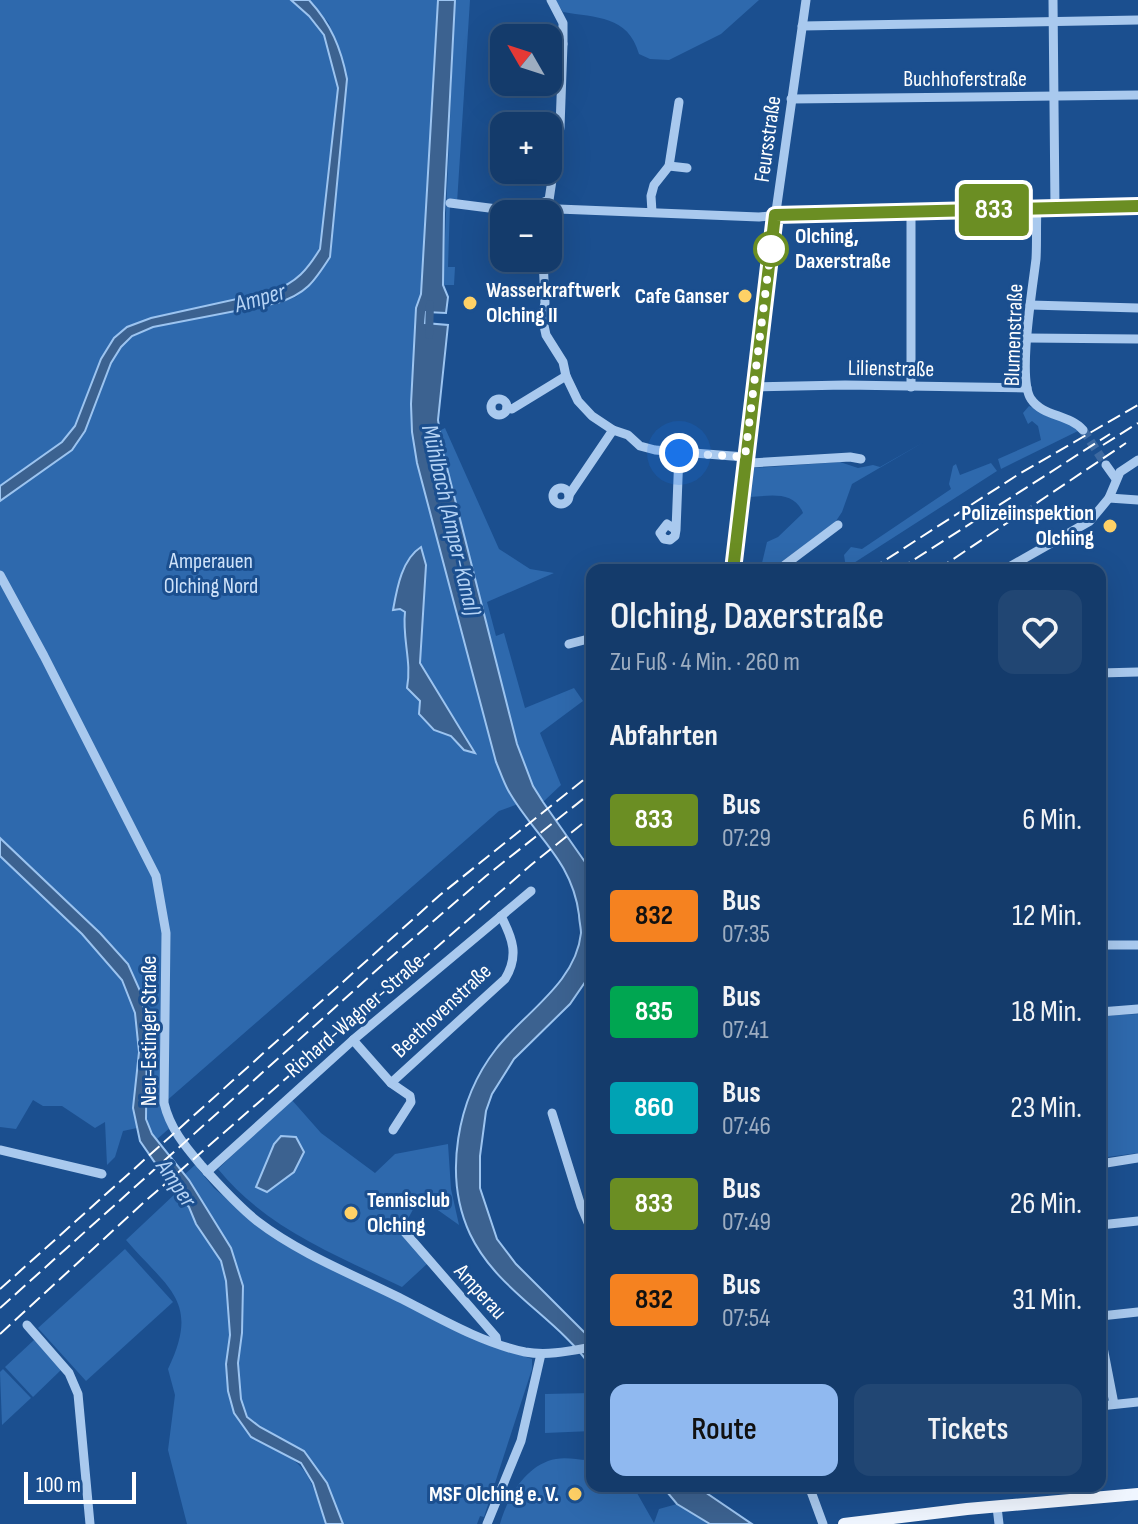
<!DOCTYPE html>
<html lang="de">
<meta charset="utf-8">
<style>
body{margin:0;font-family:"Sofia Sans Condensed",sans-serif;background:#214673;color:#f1f3f6;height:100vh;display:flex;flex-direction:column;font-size:30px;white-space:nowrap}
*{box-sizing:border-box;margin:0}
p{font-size:26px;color:#9dadc1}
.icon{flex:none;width:44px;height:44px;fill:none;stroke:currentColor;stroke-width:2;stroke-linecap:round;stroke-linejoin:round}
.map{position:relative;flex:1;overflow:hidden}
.details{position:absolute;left:586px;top:564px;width:520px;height:928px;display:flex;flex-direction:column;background:#143b6b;border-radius:16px;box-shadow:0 8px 32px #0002,0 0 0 2px #33557e}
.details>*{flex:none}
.badge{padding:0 16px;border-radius:6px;font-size:28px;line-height:52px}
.needle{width:52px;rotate:309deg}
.controls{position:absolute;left:490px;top:24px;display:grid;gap:16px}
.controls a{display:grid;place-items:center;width:72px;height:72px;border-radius:16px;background:#143b6b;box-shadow:0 8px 32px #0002,0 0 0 2px #33557e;font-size:40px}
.scale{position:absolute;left:24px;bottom:20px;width:112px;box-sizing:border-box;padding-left:8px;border:4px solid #fff;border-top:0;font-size:22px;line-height:28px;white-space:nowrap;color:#fff;-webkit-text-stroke:6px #1b4f8f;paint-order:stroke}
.you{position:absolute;width:40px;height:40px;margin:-20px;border:6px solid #fff;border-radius:50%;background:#1a73e8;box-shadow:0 0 0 12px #1a73e833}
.map>.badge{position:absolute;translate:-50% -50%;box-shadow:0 0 0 4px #fff}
h2{padding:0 24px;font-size:30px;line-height:72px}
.round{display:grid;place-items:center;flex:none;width:84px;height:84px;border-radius:16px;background:#214673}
.summary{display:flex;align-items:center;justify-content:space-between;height:136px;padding:0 24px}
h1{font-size:38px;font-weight:600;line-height:60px}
.primary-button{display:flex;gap:16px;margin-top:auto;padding:16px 24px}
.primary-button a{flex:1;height:92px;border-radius:16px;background:#90b9f0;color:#111;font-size:32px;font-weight:600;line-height:92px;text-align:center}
.primary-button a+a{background:#214673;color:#f1f3f6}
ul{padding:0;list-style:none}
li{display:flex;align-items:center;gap:24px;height:96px;padding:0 24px}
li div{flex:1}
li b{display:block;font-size:30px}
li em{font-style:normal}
li .badge{min-width:88px;font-weight:700;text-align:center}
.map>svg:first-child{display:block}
</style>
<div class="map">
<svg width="1138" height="1524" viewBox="0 0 1138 1524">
<rect width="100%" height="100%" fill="#1b4f8f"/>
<g fill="#2e69ad" fill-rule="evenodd">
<path d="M0 0H291L309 16 324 35 338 88 320 249C307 270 297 282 273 291L151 318 127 327 75 426 62 442 0 486Z"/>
<path d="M309 0H438L421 294 416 308 411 404 412 432 417 463 496 762 508 789 518 804 499 811 164 1103 172 1126 156 1140C133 1112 155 1031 140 990 125 949 88 922 57 894 37 876 19 857 0 838V501L72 450 97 402 111 363 121 347 132 336 153 327 277 303 296 297 330 257 347 79 329 23ZM426 565 420 663 467 738 464 750 451 736 434 730 420 701 407 688C412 662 402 638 405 612L400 609Z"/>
<polygon points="455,0 470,0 457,203 450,204 448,267 455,267 454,285 443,285"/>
<path d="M555 0H759L721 34 669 60 650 59 639 54C628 15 596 18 563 12Z"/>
<polygon points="1029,406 1070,424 1078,431 1001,469 998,459 1041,440 1038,426 1032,421 1028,424 1023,413"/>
<polygon points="445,428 499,549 530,569 554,573 487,602 496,636 504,633 525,708 574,688 583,701 540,733 561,785 543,802 533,786 517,744 443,452 439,431"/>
<path d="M924 442 852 484 842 512 834 524 770 570H752L762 563 767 542 778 537 803 513C794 490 769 496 749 497L753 468 840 462 858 468 873 465 880 467Z"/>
<polygon points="991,463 997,471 846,568 844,555 851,547 862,549 951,489 949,484 953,466 956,464 960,475"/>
<polygon points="0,856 82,934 122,980 135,1013 139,1052 133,1108 137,1128 123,1131 115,1157 107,1165 105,1122 95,1128 62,1106 43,1106 33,1100 16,1129 0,1127"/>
<polygon points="1138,1014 1138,1153 1100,1158 1100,1016"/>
<path d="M291 1099 321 1133 375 1173 395 1154 448 1144 451 1189 459 1225 435 1208 418 1200 402 1230 428 1263 402 1287C334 1254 266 1228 218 1169Z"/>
<polygon points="195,1165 214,1188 255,1223 480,1341 532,1359 532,1369 484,1517 480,1516 477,1524 343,1524 327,1483 280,1439 247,1417 241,1399 238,1363 242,1333 243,1286 203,1203 185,1174"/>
<path d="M176 1193 189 1207 196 1224 221 1261 226 1281 229 1308 230 1335 226 1364 251 1437C307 1463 307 1466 326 1524H187L168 1450 175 1395 168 1369C201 1301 168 1289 126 1240Z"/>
<polygon points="125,1249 173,1302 86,1381 38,1328"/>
<polygon points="34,1340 62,1369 33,1397 5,1367"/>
<polygon points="3,1369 31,1398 2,1425 0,1372"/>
<polygon points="592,1393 592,1431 545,1433 545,1394"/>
<path d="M587 1452 592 1453V1486H633L654 1523 659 1509 677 1504 710 1524H500C507 1498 526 1464 556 1459 568 1457 577 1460 587 1460Z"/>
</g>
<g fill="#3c6290" stroke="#9cc4f0" stroke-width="2">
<path d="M291 0H309C331 24 341 48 347 79L330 257C314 282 306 294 277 303L153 327 132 336 121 347 111 363 85 431 72 450 0 501V486L62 442 75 426 101 359 114 338 127 327 151 318 273 291C297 282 307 270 320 249L338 88 324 35 309 16Z"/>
<path d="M438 0H455L444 213 443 285 448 297 446 313 426 312 425 323 448 325 438 420 443 452 517 744 533 786 543 802 592 872V972L570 1004 514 1059 492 1094 486 1111 480 1156V1188L497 1239 516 1264 592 1340V1368C557 1317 497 1291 470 1234 443 1176 457 1099 496 1049 524 1013 576 983 581 933 581 928 579 920 579 915 572 859 533 835 508 790 503 781 500 771 496 762L417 463 412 432 411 404 416 308 421 294Z"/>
<path d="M421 547 426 565 420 663 475 753 464 750 451 736 434 730 419 714 420 701 407 688C412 662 402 638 405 612L400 609 393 610C397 588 402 559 421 547Z"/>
<polygon points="0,838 100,933 128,964 141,993 147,1028 146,1119 152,1134 189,1180 231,1248 243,1286 242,1333 238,1363 241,1399 247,1417 260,1427 304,1451 327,1483 343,1524 326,1524 313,1483 301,1463 251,1437 234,1413 228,1391 226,1364 230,1335 226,1281 221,1261 196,1224 189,1207 176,1193 140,1141 133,1108 139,1052 135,1013 122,980 82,934 0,856"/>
<polygon points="281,1136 296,1137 304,1152 294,1172 267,1192 256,1187 274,1144"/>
<polygon points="662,1486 696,1486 752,1524 710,1524 677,1504"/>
</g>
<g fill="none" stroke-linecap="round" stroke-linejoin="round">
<polyline stroke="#3c6290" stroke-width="8" points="429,335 430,304"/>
<polyline stroke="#3d69a0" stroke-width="9" stroke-dasharray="9 4.5" stroke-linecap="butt" points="1083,430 1106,465"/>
<g stroke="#a9c9ee" stroke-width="9">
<polyline points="1053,0 1055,208"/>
<polyline points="802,26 1138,20"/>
<polyline points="504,41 504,53"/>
<polyline points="548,43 563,44"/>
<polyline points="791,99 1138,95"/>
<polyline points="504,134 497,133 496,147 504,147"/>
<polyline points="669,166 687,168"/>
<polyline points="450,203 497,209 540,210"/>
<polyline points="558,209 759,217 809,212 1138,206"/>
<path d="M1037 209C1036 225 1037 242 1036 259 1033 286 1017 379 1031 399 1043 417 1069 414 1083 430"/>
<polyline points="540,210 542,203 549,200 560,127 563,44 563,23 551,0"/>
<polyline points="652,212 651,196 654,185 669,166 679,102"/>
<polyline points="548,218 554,217 558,209"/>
<polyline points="543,258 545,303 542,316 546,335 563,362 566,376 578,401 592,416 613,430 628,435 640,446 655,450 745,457"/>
<polyline points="1030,305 1138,308"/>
<polyline points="1027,338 1138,339"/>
<polyline points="754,387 845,385 1027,388"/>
<polyline points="911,387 911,211"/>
<circle cx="499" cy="407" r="8"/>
<polyline points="507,408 512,409 566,376"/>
<polyline points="751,463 850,457 861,459"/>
<polyline points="1106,465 1116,479"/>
<circle cx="561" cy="496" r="8"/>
<polyline points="569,495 613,430"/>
<polyline points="1109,498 1138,500"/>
<polyline points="676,530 667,524 660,533 664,539 670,540 675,536 676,530 679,453"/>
<polyline points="733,570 767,275 806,0"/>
<polyline points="778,570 838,525"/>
<polyline points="1004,570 1090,521 1109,498 1120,472 1138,460"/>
<path d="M0 575 44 656 156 876 166 933 164 1103C170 1128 184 1145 201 1165 218 1184 237 1205 257 1221 300 1254 354 1275 402 1299 441 1319 482 1343 525 1352 548 1356 570 1351 592 1347"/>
<polyline points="569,644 592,638"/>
<polyline points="1100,673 1138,672"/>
<polyline points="1100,945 1138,945"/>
<polyline points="1100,1012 1138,1009"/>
<polyline points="353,1040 391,1083 410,1096 411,1102 393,1130"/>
<path d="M391 1083 505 979C519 956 513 939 501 916"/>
<polyline points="552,1113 581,1206 592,1232"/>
<polyline points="0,1150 102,1174"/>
<polyline points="1100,1164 1138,1158"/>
<polyline points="207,1172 353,1040 531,891"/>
<polyline points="1100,1225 1138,1221"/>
<polyline points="403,1230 496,1337 497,1343"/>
<polyline points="1100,1284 1102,1342 1114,1404"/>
<polyline points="1101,1316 1138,1312"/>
<polyline points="27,1325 69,1373 78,1394 90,1524"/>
<polyline points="1100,1406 1138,1402"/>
<polyline points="809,1486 823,1524"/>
<polyline points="997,1507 999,1524"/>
<polyline points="487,1524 521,1441 541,1354"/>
</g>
<polyline stroke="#f0f6ff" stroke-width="12" points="844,1524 967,1509 1138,1494"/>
<g stroke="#fff" stroke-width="2" stroke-dasharray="14 6" stroke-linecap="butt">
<polyline points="1103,445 1138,423"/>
<polyline points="870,570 1019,474 1138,405"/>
<polyline points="898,570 1110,434"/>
<polyline points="937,570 1126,443"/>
<polyline points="0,1289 440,895 592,773"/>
<polyline points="0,1308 389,959 486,876 592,792"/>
<polyline points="0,1334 142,1204 531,865 592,816"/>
</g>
</g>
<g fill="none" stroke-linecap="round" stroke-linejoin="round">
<g stroke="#fff" stroke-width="18">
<polyline id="line" points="733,570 775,215 1138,206"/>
</g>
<use href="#line" stroke="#6b8e23" stroke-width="12"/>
<polyline stroke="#fff" stroke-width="8" stroke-dasharray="0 14.4" points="679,453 745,457 772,240 771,249"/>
</g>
<circle fill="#fff" stroke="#6b8e23" stroke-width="4" cx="771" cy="249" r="16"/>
<g fill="#ffd166" stroke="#1b4f8f" stroke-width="3">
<circle cx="745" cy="296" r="8"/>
<circle cx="470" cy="303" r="8"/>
<circle cx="1110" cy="526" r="8"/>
<circle cx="351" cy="1213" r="8"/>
<circle cx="575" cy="1494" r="8"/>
</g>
<g text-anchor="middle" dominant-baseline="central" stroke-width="6" stroke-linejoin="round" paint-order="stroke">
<g font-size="22" fill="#fff" stroke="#1b4f8f">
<text x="965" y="79">Buchhoferstraße</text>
<text transform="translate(768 139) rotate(-82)">Feursstraße</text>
<text transform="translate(1014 335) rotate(-88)">Blumenstraße</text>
<text transform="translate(891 369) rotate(1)">Lilienstraße</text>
<text transform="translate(442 1011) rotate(-43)">Beethovenstraße</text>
<text transform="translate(355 1016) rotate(-41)">Richard-Wagner-Straße</text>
<text transform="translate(149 1031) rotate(-90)">Neu-Estinger Straße</text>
<text transform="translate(480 1292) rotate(48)">Amperau</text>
</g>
<g font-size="22" font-weight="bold" fill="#fff" stroke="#1b4f8f" text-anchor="start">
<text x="795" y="236">Olching,<tspan x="795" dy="25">Daxerstraße</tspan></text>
</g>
<g font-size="22" font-weight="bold" fill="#fff" stroke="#1b4f8f" text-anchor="end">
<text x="486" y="290" text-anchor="start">Wasserkraftwerk<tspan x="486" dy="25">Olching II</tspan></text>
<text x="729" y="296">Cafe Ganser</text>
<text x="1094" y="513">Polizeiinspektion<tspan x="1094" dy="25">Olching</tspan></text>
<text x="367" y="1200" text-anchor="start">Tennisclub<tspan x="367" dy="25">Olching</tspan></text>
<text x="559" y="1494">MSF Olching e. V.</text>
</g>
<g font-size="22" fill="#cfe3fa" stroke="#1b4f8f">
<text x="211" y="561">Amperauen<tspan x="211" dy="25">Olching Nord</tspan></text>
</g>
<g font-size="24" font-style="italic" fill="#b5d3f5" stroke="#1b4f8f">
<text transform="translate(260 298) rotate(-16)">Amper</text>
<text transform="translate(451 520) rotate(77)">Mühlbach (Amper-Kanal)</text>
<text transform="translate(176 1183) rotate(56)">Amper</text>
</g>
</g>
</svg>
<div class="controls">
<a><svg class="needle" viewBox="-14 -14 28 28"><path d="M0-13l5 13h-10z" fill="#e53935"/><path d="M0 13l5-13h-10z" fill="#9dadc1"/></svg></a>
<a>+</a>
<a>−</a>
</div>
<div class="scale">100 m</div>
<div class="you" style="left:679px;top:453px"></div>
<b class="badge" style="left:994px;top:210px;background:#6b8e23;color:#fff">833</b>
<section class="details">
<div class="summary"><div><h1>Olching, Daxerstraße</h1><p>Zu Fuß · 4 Min. · 260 m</p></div><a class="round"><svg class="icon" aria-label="heart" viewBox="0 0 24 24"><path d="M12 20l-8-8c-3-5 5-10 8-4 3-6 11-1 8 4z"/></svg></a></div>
<h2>Abfahrten</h2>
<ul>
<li><span class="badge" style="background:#6b8e23;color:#fff">833</span><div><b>Bus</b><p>07:29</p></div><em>6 Min.</em></li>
<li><span class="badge" style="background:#f58220;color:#111">832</span><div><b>Bus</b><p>07:35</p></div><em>12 Min.</em></li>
<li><span class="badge" style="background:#00a651;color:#fff">835</span><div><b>Bus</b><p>07:41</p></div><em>18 Min.</em></li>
<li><span class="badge" style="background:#00a3b4;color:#fff">860</span><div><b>Bus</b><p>07:46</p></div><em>23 Min.</em></li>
<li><span class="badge" style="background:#6b8e23;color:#fff">833</span><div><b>Bus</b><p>07:49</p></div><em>26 Min.</em></li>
<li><span class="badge" style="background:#f58220;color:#111">832</span><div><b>Bus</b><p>07:54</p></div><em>31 Min.</em></li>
</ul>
<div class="primary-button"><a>Route</a><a>Tickets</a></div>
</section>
</div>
